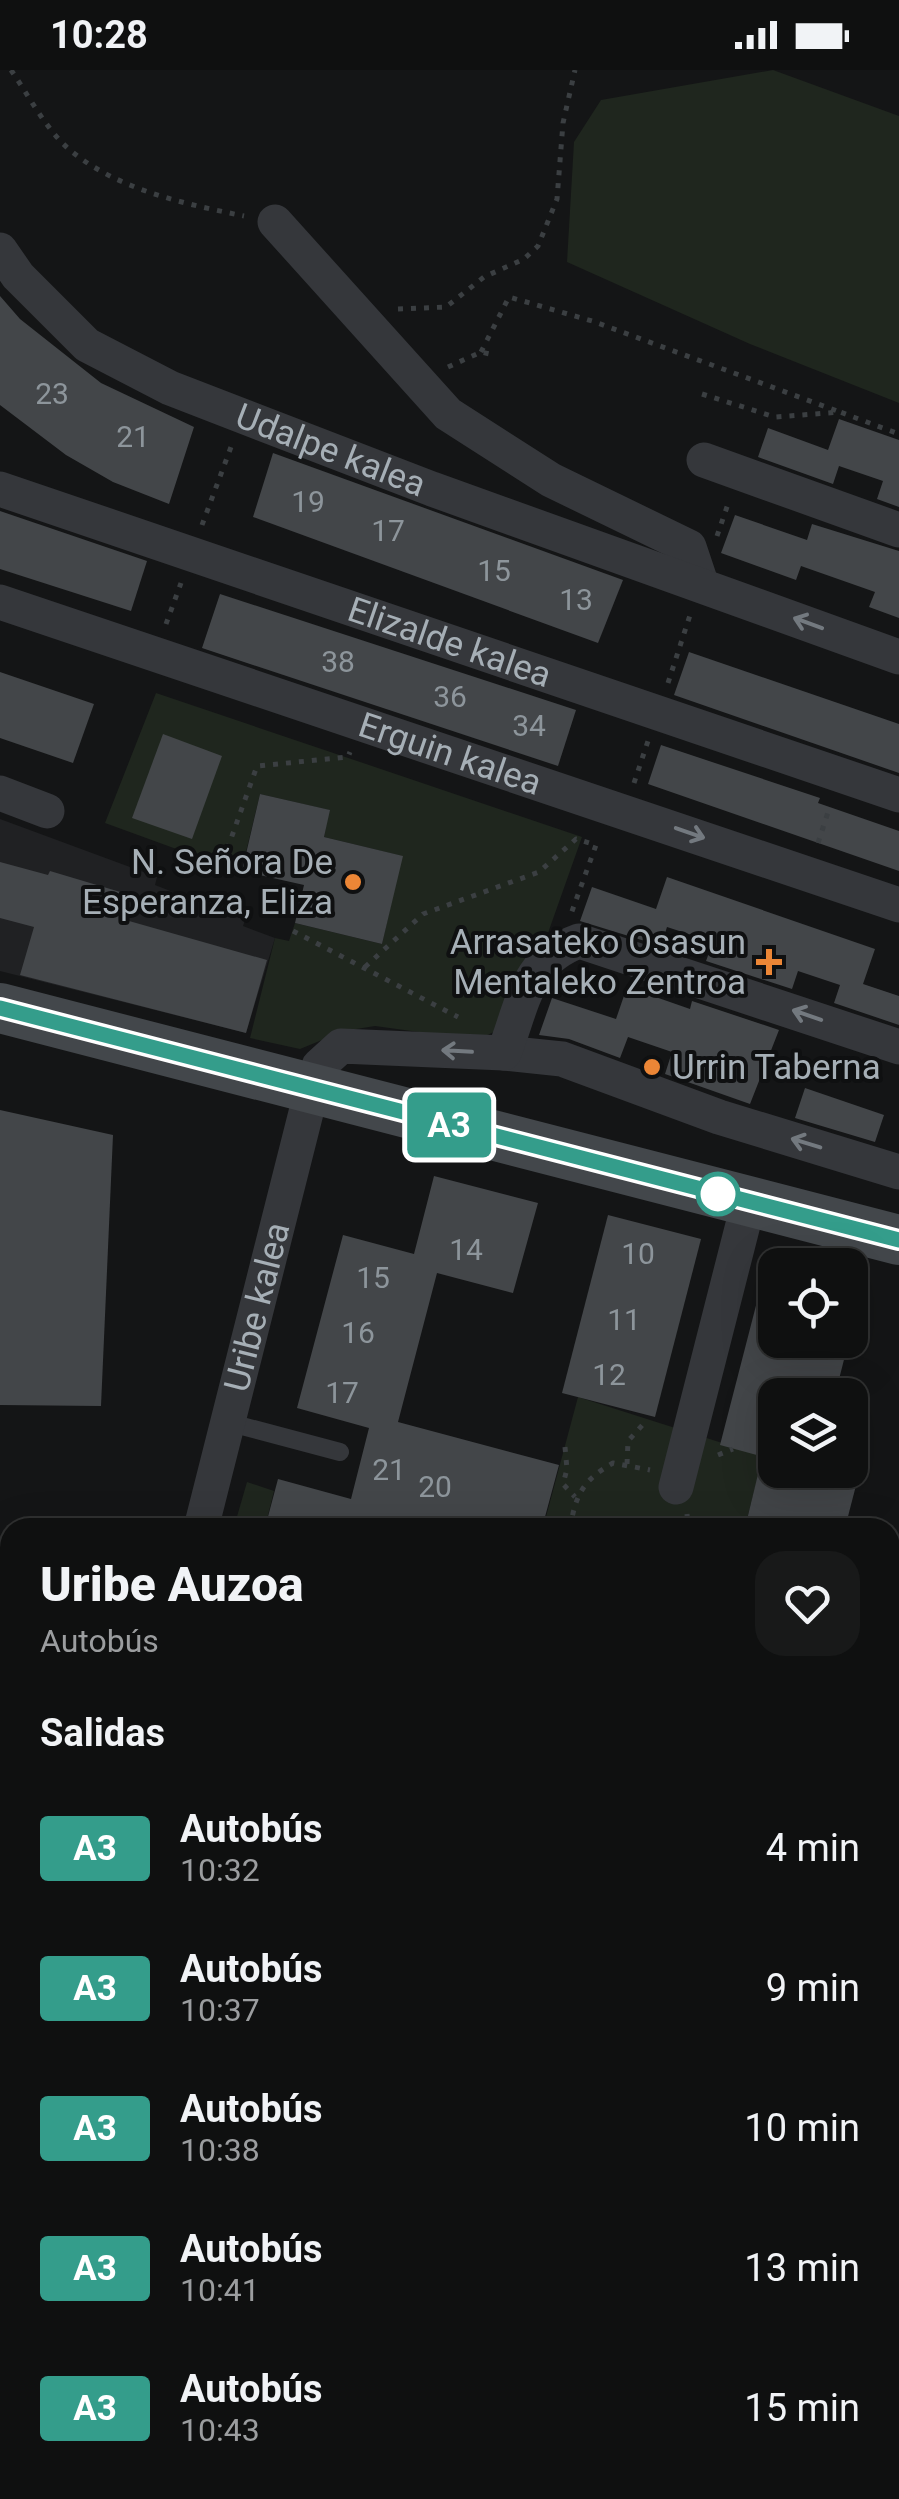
<!DOCTYPE html>
<html lang="es">
<meta charset="utf-8">
<style>
body{margin:0;font-family:Roboto,sans-serif;background:#181919;color:#f1f3f6;height:100vh;display:flex;flex-direction:column;font-size:38px;white-space:nowrap}
*{box-sizing:border-box;margin:0}
p{font-size:32px;color:#9b9d9f}
.icon{flex:none;width:55px;height:55px;fill:none;stroke:currentColor;stroke-width:2;stroke-linecap:round;stroke-linejoin:round}
.map{position:relative;flex:1;overflow:hidden}
.details{position:absolute;left:0px;top:1448px;width:900px;height:982px;display:flex;flex-direction:column;background:#0f1010;border-radius:30px 30px 0 0;box-shadow:0 10px 40px #0002,0 0 0 2px #2f3030}
.details>*{flex:none}
.badge{padding:0 20px;border-radius:8px;font-size:35px;line-height:65px}
.buttons{position:absolute;left:758px;top:1178px;display:grid;gap:20px}
.buttons a{display:grid;place-items:center;width:110px;height:110px;border-radius:20px;background:#0f1010;box-shadow:0 10px 40px #0002,0 0 0 2px #2f3030;font-size:50px}
.map>.badge{position:absolute;translate:-50% -50%;box-shadow:0 0 0 5px #fff}
h2{padding:0 40px;font-size:38px;line-height:90px}
.round{display:grid;place-items:center;flex:none;width:105px;height:105px;border-radius:30px;background:#181919}
.overview{display:flex;align-items:center;justify-content:space-between;height:170px;padding:0 40px}
h1{font-size:48px;font-weight:800;line-height:75px}
ul{padding:0;list-style:none}
li{display:flex;align-items:center;gap:30px;height:140px;padding:0 40px}
li div{flex:1}
li b{display:block;font-size:38px}
li em{font-style:normal}
li .badge{min-width:110px;font-weight:700;text-align:center}
.status{display:flex;justify-content:space-between;align-items:center;height:70px;padding:0 50px;background:#0f1010;direction:ltr}
.status svg{height:28px;fill:currentColor}
.map>svg:first-child{display:block}
</style>
<div class="status"><b>10:28</b><svg viewBox="0 0 49 12"><path d="M0 12V9h3v3zM5 12V6h3v6zM10 12V3h3v9zM15 12V0h3v12zM26 1h20v11H26zM47 4h2v5h-2z"/></svg></div>
<div class="map">
<svg width="899" height="2429" viewBox="0 0 899 2429">
<rect width="100%" height="100%" fill="#141516"/>
<polygon fill="#202123" points="0,749 157,807 155,815 245,850 243,856 275,868 246,963 0,901"/>
<g fill="#1f261e">
<polygon points="773,0 899,46 899,333 750,274 567,192 574,72 601,30"/>
<polygon points="156,623 582,767 548,863 522,894 500,959 477,970 375,956 344,961 300,979 250,968 275,868 289,871 295,853 382,874 402,786 324,767 329,740 260,724 244,790 212,792 105,753"/>
<polygon points="578,1327 763,1386 745,1457 543,1458"/>
<polygon points="247,1412 274,1421 265,1457 234,1457"/>
</g>
<g fill="none" stroke-linecap="round" stroke-linejoin="round">
<g stroke="#2d383b" stroke-width="52">
<polyline points="890,1504 899,1502"/>
<polyline points="0,1611 10,1611"/>
</g>
</g>
<g fill="#434649">
<polygon points="0,226 20,249 101,313 194,357 169,434 113,412 66,385 0,335"/>
<polygon points="839,349 899,370 899,437 877,429 883,411 839,396 833,414 758,387 768,358 828,380"/>
<polygon points="273,383 623,510 598,573 253,447"/>
<polygon points="0,441 147,491 131,541 0,499"/>
<polygon points="735,445 807,470 812,454 899,481 899,548 869,537 875,522 801,496 796,510 721,483"/>
<polygon points="220,524 576,640 558,696 202,578"/>
<polygon points="689,582 899,654 899,703 674,625"/>
<polygon points="0,602 94,634 73,693 0,668"/>
<polygon points="163,664 222,686 192,769 132,748"/>
<polygon points="661,675 820,728 818,733 899,761 899,801 648,714"/>
<polygon points="260,724 330,740 324,767 403,786 382,874 295,853 304,815 242,801"/>
<polygon points="0,792 48,805 50,801 127,824 122,849 267,890 246,963 20,905 34,857 0,848"/>
<polygon points="667,807 875,879 863,914 899,926 899,955 834,933 840,915 798,901 792,919 706,891 713,872 667,857 661,876 580,851 592,817 656,839"/>
<polygon points="627,917 690,939 692,931 779,960 750,1034 665,1004 672,982 628,967 620,988 569,969 539,965 552,928 616,949"/>
<polygon points="805,1018 884,1045 875,1072 795,1048"/>
<polygon points="0,1040 113,1065 101,1336 0,1335"/>
<polygon points="434,1106 538,1133 513,1223 437,1203 398,1352 559,1395 542,1458 265,1458 278,1409 351,1429 369,1358 297,1338 343,1165 414,1184"/>
<polygon points="608,1145 701,1169 655,1347 562,1323"/>
<polygon points="767,1193 775,1194 775,1270 849,1270 835,1325 775,1325 775,1390 720,1375"/>
<polygon points="759,1400 860,1400 845,1458 745,1458"/>
</g>
<g fill="none" stroke-linecap="round" stroke-linejoin="round">
<g stroke="#3b3f42" stroke-width="5" stroke-dasharray="5 8" stroke-linecap="butt">
<path d="M11 0C29 26 46 60 71 81 119 120 185 134 244 146"/>
<polyline points="398,239 446,237 484,207 524,189 538,176 557,129 563,53 575,0"/>
<polyline points="481,282 509,227 592,251 840,342"/>
<polyline points="448,297 481,282 494,285"/>
<polyline points="702,324 775,347 840,342 899,364"/>
<polyline points="202,455 231,377"/>
<polyline points="717,466 728,434"/>
<polyline points="166,554 181,513"/>
<polyline points="668,613 691,542"/>
<polyline points="634,713 648,671"/>
<polyline points="818,773 830,736"/>
<polyline points="223,791 257,696 348,687 350,682"/>
<polyline points="293,861 458,947"/>
<polyline points="365,897 423,844 539,802 576,769 596,775 571,844"/>
<polyline points="565,1377 567,1399 563,1414 575,1427"/>
<polyline points="718,1385 733,1379"/>
<polyline points="627,1394 628,1371 647,1350"/>
<polyline points="687,1444 688,1458"/>
<path d="M570 1458C576 1424 583 1410 613 1393L650 1400"/>
<polyline points="890,1472 899,1469"/>
<polyline points="890,1530 899,1528"/>
<polyline points="0,2190 10,2196"/>
<polyline points="479,2420 487,2429"/>
</g>
<polyline stroke="#35373b" stroke-width="18" points="227,1352 340,1382"/>
<g stroke="#35373b" stroke-width="35">
<polyline points="275,152 448,344 551,410 689,477 701,513"/>
<path id="s1" d="M0 180 18 206 87 275 170 318 432 419 899 587"/>
<polyline points="704,390 899,460"/>
<path id="s2" d="M0 419 899 725"/>
<path id="s3" d="M0 532 899 835"/>
<polyline points="0,723 47,741"/>
<polyline points="504,983 562,989 719,1047 899,1102"/>
<polyline points="676,1417 749,1131"/>
<path id="s4" d="M201 1458 312 1019 319 996 341 976 504 983C523 934 526 890 579 871L899 977"/>
<polyline points="0,1532 10,1532"/>
<polyline points="0,1719 10,1718"/>
<polyline points="890,1722 899,1726"/>
<polyline points="890,2092 899,2096"/>
<polyline points="890,2347 899,2361"/>
</g>
<polyline stroke="#43474b" stroke-width="50" points="0,938 899,1170"/>
</g>
<defs><path id="oneway-shaft" d="M-6 0H5M1.5-3L5.5 0L1.5 3" fill="none" stroke-width="1.6" stroke-linecap="round" stroke-linejoin="round" transform="scale(2.5)"/></defs>
<g stroke="#73797f">
<use href="#oneway-shaft" transform="translate(808 553) rotate(-160)"/>
<use href="#oneway-shaft" transform="translate(690 763) rotate(19)"/>
<use href="#oneway-shaft" transform="translate(807 945) rotate(-161)"/>
<use href="#oneway-shaft" transform="translate(457 981) rotate(-177)"/>
<use href="#oneway-shaft" transform="translate(806 1073) rotate(-163)"/>
</g>
<g fill="none" stroke-linecap="round" stroke-linejoin="round">
<g stroke="#fff" stroke-width="22">
<polyline id="line" points="0,938 899,1170"/>
</g>
<use href="#line" stroke="#349d8b" stroke-width="15"/>
</g>
<g fill="#ec8636" stroke="#0f1011" stroke-width="4">
<circle cx="353" cy="812" r="10"/>
<path d="M764 877h10v10h10v10h-10v10h-10v-10h-10v-10h10z"/>
<circle cx="652" cy="997" r="10"/>
</g>
<circle fill="#fff" stroke="#349d8b" stroke-width="5" cx="718" cy="1124" r="20"/>
<g text-anchor="middle" dominant-baseline="central" stroke-width="8" stroke-linejoin="round" paint-order="stroke">
<g font-size="30" fill="#8d959b">
<text x="52" y="323">23</text>
<text x="133" y="366">21</text>
<text x="308" y="431">19</text>
<text x="388" y="460">17</text>
<text x="494" y="500">15</text>
<text x="576" y="529">13</text>
<text x="338" y="591">38</text>
<text x="450" y="626">36</text>
<text x="529" y="655">34</text>
<text x="466" y="1179">14</text>
<text x="638" y="1183">10</text>
<text x="373" y="1207">15</text>
<text x="624" y="1249">11</text>
<text x="358" y="1262">16</text>
<text x="609" y="1304">12</text>
<text x="342" y="1322">17</text>
<text x="389" y="1399">21</text>
<text x="435" y="1416">20</text>
</g>
<g font-size="35" fill="#a6afb6" stroke="#0f1011">
<text stroke="none"><textPath href="#s1" startOffset="395">Udalpe kalea</textPath></text>
<text stroke="none"><textPath href="#s2" startOffset="475">Elizalde kalea</textPath></text>
<text stroke="none"><textPath href="#s3" startOffset="475">Erguin kalea</textPath></text>
<text stroke="none"><textPath href="#s4" startOffset="228">Uribe kalea</textPath></text>
</g>
<g font-size="35" fill="#a6afb6" stroke="#0f1011" text-anchor="end">
<text x="333" y="792">N. Señora De<tspan x="333" dy="40">Esperanza, Eliza</tspan></text>
<text x="746" y="872">Arrasateko Osasun<tspan x="746" dy="40">Mentaleko Zentroa</tspan></text>
<text x="672" y="997" text-anchor="start">Urrin Taberna</text>
</g>
</g>
</svg>
<div class="buttons">
<a><svg class="icon" aria-label="locate" viewBox="0 0 24 24"><circle cx="12" cy="12" r="6"/><path d="M12 2v4M12 18v4M2 12h4M18 12h4"/></svg></a>
<a><svg class="icon" aria-label="layers" viewBox="0 0 24 24"><path d="M12 4l9 5-9 5-9-5zM3 14l9 5 9-5"/></svg></a>
</div>
<b class="badge" style="left:449px;top:1055px;background:#349d8b;color:#fff">A3</b>
<section class="details">
<div class="overview"><div><h1>Uribe Auzoa</h1><p>Autobús</p></div><a class="round"><svg class="icon" aria-label="heart" viewBox="0 0 24 24"><path d="M12 20l-8-8c-3-5 5-10 8-4 3-6 11-1 8 4z"/></svg></a></div>
<h2>Salidas</h2>
<ul>
<li><span class="badge" style="background:#349d8b;color:#fff">A3</span><div><b>Autobús</b><p>10:32</p></div><em>4 min</em></li>
<li><span class="badge" style="background:#349d8b;color:#fff">A3</span><div><b>Autobús</b><p>10:37</p></div><em>9 min</em></li>
<li><span class="badge" style="background:#349d8b;color:#fff">A3</span><div><b>Autobús</b><p>10:38</p></div><em>10 min</em></li>
<li><span class="badge" style="background:#349d8b;color:#fff">A3</span><div><b>Autobús</b><p>10:41</p></div><em>13 min</em></li>
<li><span class="badge" style="background:#349d8b;color:#fff">A3</span><div><b>Autobús</b><p>10:43</p></div><em>15 min</em></li>
</ul>
</section>
</div>
